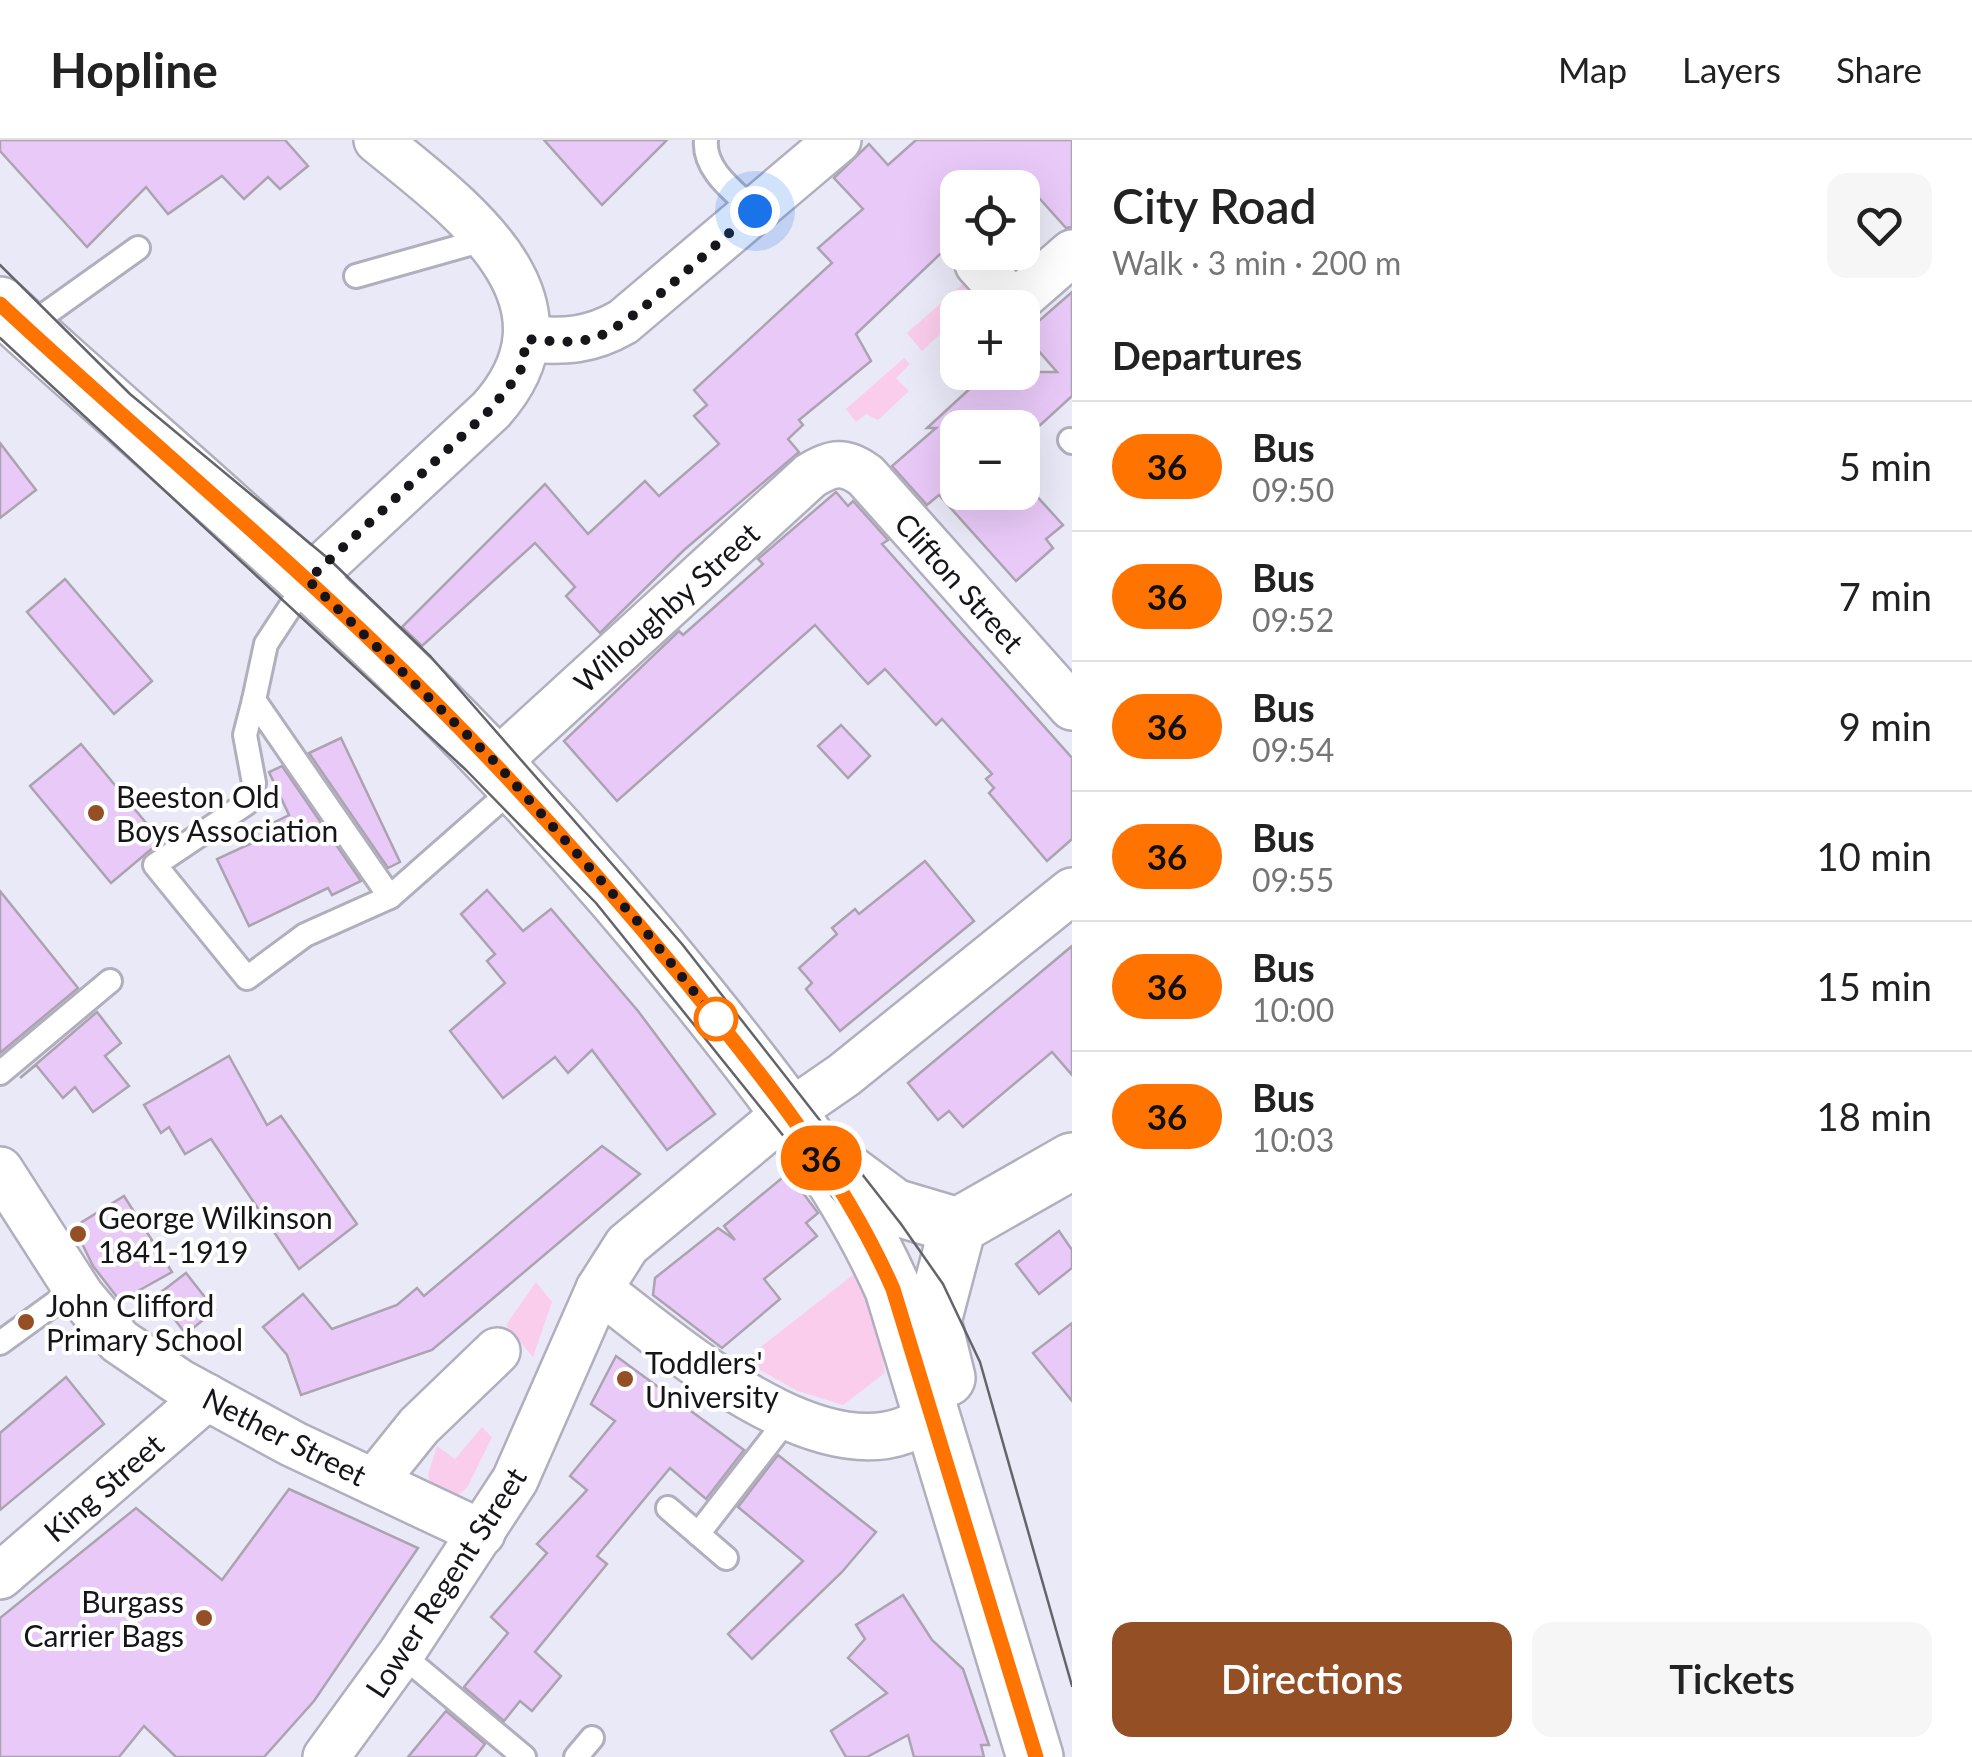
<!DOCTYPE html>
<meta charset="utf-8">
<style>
body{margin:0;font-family:Lato,sans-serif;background:#f6f6f6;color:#222;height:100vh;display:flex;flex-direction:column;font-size:38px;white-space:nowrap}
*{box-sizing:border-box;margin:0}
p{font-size:32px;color:#767676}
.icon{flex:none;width:55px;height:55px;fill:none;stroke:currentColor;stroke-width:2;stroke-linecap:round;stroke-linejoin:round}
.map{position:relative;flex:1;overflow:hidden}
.drawer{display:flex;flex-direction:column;background:#fff;width:900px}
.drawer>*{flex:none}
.badge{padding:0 20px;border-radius:32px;font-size:35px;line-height:65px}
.controls{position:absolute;left:940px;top:30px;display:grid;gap:20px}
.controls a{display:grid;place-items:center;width:100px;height:100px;border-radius:20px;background:#fff;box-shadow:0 10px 40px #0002;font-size:50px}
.you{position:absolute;width:50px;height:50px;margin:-25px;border:8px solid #fff;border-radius:50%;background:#1a73e8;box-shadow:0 0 0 15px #1a73e833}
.map>.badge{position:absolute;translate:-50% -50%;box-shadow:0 0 0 5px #fff}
h2{padding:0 40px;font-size:38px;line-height:90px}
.round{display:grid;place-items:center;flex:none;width:105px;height:105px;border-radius:20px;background:#f6f6f6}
.head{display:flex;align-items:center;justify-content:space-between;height:170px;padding:0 40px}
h1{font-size:48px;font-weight:600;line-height:75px}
.button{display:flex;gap:20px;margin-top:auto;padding:20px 40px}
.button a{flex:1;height:115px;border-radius:20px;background:#944f25;color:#fff;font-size:40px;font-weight:600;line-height:115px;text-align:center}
.button a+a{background:#f6f6f6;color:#222}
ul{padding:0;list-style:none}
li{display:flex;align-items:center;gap:30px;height:130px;padding:0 40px;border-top:2px solid #e0e0e0}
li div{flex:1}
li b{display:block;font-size:38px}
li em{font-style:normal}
li .badge{min-width:110px;font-weight:700;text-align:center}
header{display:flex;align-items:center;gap:60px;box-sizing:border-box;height:140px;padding:0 50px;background:#fff;border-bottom:2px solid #e0e0e0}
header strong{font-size:48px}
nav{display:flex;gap:55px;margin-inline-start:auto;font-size:35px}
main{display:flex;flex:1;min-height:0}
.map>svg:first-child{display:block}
</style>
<header>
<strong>Hopline</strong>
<nav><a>Map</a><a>Layers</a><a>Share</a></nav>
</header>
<main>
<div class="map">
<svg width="1072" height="1617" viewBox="0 0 1072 1617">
<rect width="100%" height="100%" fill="#eae9f7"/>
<g fill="#fbcdec">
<polygon points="965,142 970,150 967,167 958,168 957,178 922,211 907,193"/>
<polygon points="904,218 910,224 896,238 909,251 878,280 866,274 856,282 846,269"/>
<polygon points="854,1134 876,1178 885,1233 843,1265 798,1251 743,1221"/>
<polygon points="536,1142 552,1162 533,1217 506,1185"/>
<polygon points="482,1287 492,1297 467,1348 453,1358 432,1350 428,1335 437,1306 455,1319"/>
</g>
<g fill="#e9c9f8" stroke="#aba3af" stroke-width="2.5">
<polygon points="0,0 285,0 308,26 280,49 268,37 244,59 222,36 168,74 146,47 87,107 0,11"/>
<polygon points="544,0 667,0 602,65"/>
<polygon points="916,0 1072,0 1072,87 1066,88 1030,48 958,48 958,97 856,194 871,221 799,280 803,285 788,299 799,312 684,410 600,493 566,456 575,447 535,403 422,506 402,487 545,344 588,394 645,341 659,356 719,304 694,276 707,265 694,250 832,123 818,108 863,69 834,38 869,4 888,25"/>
<polygon points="1072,152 1072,256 1037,288 958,288 958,352 1033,352 1063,385 1046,399 1053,408 1016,441 939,355 927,365 892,326 936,288 927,288 988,232 1057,232 1024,194"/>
<polygon points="0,303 36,350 0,378"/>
<polygon points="836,352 848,366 853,361 888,400 882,404 1072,618 1072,699 1047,721 989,653 994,648 986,639 992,634 942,579 936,585 885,529 868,544 815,485 617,661 564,601 679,491 683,495 763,424 758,419"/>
<polygon points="65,439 152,541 114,574 27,472"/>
<polygon points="841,585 870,616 848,638 818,606"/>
<polygon points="341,598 400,722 388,728 309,613"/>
<polygon points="81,604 161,701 111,743 30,646"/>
<polygon points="282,626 361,741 332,755 328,748 249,786 217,719 254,702 251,694 289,675 269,632"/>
<polygon points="925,721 974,781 840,891 806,849 812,843 799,828 837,794 832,788 855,769 859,774"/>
<polygon points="487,750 523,791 551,769 638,871 715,974 667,1010 592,910 568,933 555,917 503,958 450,891 505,843 487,821 495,814 461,774"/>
<polygon points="0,751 78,848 0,913"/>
<polygon points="1072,806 1072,935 1052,912 963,987 949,971 938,980 908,943"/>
<polygon points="97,872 121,903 105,916 129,946 93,972 75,947 63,958 36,925 20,938"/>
<polygon points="229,916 267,985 281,976 357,1084 299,1129 211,999 185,1014 169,987 161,993 144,965"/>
<polygon points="602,1006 640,1034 432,1210 301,1255 287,1215 263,1187 303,1154 332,1189 397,1165 417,1148 424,1156"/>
<polygon points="788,1033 818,1073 806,1083 817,1096 764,1139 780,1159 722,1208 653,1155 655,1138 718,1088 735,1100 724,1086"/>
<polygon points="124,1056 172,1132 120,1161 93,1126 74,1087"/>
<polygon points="1059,1091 1072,1110 1072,1128 1039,1154 1016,1124"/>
<polygon points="186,1133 215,1170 186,1194 156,1156"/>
<polygon points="1072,1183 1072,1261 1033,1213"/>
<polygon points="616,1216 744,1310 706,1359 670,1328 597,1416 607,1424 535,1512 561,1536 532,1571 520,1561 504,1581 464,1547 508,1493 491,1477 547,1413 537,1404 587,1350 570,1336 615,1281 591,1264"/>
<polygon points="66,1237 104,1284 0,1370 0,1293"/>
<polygon points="778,1315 876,1392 842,1432 752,1519 728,1494 803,1421 738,1367"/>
<polygon points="289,1349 418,1408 314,1561 264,1617 176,1617 144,1586 119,1617 0,1617 0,1478 136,1368 222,1440"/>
<polygon points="903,1455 932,1500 963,1529 989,1605 981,1605 984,1617 914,1617 908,1595 867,1617 846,1617 831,1591 887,1553 848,1518 865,1499 856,1485"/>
<polygon points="446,1571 485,1604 475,1617 408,1617"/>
</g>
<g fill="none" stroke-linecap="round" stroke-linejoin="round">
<g stroke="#b1afbd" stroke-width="28">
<g id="service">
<path d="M706 0C703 30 735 52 755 71"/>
<polyline points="356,136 487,99"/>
<polyline points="26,188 138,108"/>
<polyline points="1070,300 1072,302"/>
<polyline points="308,440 266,504 254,560 390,757 515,647"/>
<polyline points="254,560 245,595 254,643 247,663 155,725 247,838 305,795 390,757"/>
<polyline points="0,933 110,841"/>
<polyline points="0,1203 76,1148"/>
<polyline points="668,1368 726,1418"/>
<polyline points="698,1394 789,1277"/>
<polyline points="401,1514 524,1617"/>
<polyline points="576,1617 592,1598"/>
</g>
</g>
<g stroke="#b1afbd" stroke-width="50">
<g id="minor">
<polyline points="978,124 1014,164"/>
<polyline points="1009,168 1072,113"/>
<path d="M527 199C565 202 590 201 623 182L838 0"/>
<path d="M308 440 491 270C590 159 459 67 377 0"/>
<path d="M496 623 810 336C832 322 845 320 866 336L1072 567"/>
<polyline points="0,1030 81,1156 119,1201 179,1242 293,1304 482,1393"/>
<path d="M599 1149C672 1205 839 1353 932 1274"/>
<polyline points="374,1342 419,1286 497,1211"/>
<polyline points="0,1436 207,1257"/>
<polyline points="326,1617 401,1514 515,1340 599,1149 627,1105 773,984 844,935 1072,751"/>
</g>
</g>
<g stroke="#b1afbd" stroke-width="60">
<g id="secondary">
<path d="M0 165C122 277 250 384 370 499 487 610 595 729 697 855 771 947 845 1040 893 1149L1035 1617"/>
<polyline points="836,1024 894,1067 958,1086 1072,1021"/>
<polyline points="947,1238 933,1181 958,1086"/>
</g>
</g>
<use href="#service" stroke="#fff" stroke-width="22"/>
<use href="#minor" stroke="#fff" stroke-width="45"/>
<use href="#secondary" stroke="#fff" stroke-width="55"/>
<g stroke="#64646b" stroke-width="2.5">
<polyline points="0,125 130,254 330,420 431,517 682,804 901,1084 943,1144 980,1222 1072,1546"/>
<polyline points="0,198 466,630 596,763 848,1076 903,1172 922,1216 1043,1617"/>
</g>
</g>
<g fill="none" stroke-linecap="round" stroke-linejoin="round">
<g stroke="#fff" stroke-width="22">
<path id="line" d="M0 164C122 278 250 384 370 499 483 607 588 722 687 843 765 939 843 1035 893 1149L1036 1617"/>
</g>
<use href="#line" stroke="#ff7300" stroke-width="15"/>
<path stroke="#16161a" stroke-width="10" stroke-dasharray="0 18" d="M716 879 638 782 496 623 308 440 490 270 520 233 527 199C550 201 574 205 597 197 635 183 718 101 755 71"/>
</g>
<g fill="#944f25" stroke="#fff" stroke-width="4">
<circle cx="96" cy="673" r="10"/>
<circle cx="78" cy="1094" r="10"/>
<circle cx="26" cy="1182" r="10"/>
<circle cx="625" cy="1239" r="10"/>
<circle cx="204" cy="1478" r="10"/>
</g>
<circle fill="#fff" stroke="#ff7300" stroke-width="5" cx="716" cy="879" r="20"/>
<g text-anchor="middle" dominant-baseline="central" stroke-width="8" stroke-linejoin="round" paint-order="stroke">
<g font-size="30" fill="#16161a" stroke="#fff">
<text transform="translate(960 442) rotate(48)">Clifton Street</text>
<text transform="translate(666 467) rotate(-42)">Willoughby Street</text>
<text transform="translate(285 1296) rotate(27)">Nether Street</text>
<text transform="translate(103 1347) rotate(-41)">King Street</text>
<text transform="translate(445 1442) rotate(-57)">Lower Regent Street</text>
</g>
<g font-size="30" fill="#16161a" stroke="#fff" text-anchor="start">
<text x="116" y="656">Beeston Old<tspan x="116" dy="34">Boys Association</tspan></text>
<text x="98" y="1077">George Wilkinson<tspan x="98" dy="34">1841-1919</tspan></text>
<text x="46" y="1165">John Clifford<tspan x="46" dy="34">Primary School</tspan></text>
<text x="645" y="1222">Toddlers'<tspan x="645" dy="34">University</tspan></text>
<text x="184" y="1461" text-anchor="end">Burgass<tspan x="184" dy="34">Carrier Bags</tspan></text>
</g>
</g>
</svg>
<div class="controls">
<a><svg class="icon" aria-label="locate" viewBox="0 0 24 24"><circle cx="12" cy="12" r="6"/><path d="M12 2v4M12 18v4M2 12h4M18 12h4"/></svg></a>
<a>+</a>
<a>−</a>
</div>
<div class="you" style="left:755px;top:71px"></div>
<b class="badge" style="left:821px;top:1018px;background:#ff7300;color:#111">36</b>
</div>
<section class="drawer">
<div class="head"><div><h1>City Road</h1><p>Walk · 3 min · 200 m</p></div><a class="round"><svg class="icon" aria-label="heart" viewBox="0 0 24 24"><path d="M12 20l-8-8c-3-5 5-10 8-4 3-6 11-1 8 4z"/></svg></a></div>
<h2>Departures</h2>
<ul>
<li><span class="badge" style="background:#ff7300;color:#111">36</span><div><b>Bus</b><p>09:50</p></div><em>5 min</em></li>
<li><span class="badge" style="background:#ff7300;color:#111">36</span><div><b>Bus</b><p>09:52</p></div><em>7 min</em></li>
<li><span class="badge" style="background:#ff7300;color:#111">36</span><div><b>Bus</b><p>09:54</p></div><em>9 min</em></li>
<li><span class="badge" style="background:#ff7300;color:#111">36</span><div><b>Bus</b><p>09:55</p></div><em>10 min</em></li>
<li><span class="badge" style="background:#ff7300;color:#111">36</span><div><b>Bus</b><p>10:00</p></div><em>15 min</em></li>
<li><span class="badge" style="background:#ff7300;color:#111">36</span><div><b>Bus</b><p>10:03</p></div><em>18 min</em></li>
</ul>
<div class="button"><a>Directions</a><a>Tickets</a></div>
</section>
</main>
